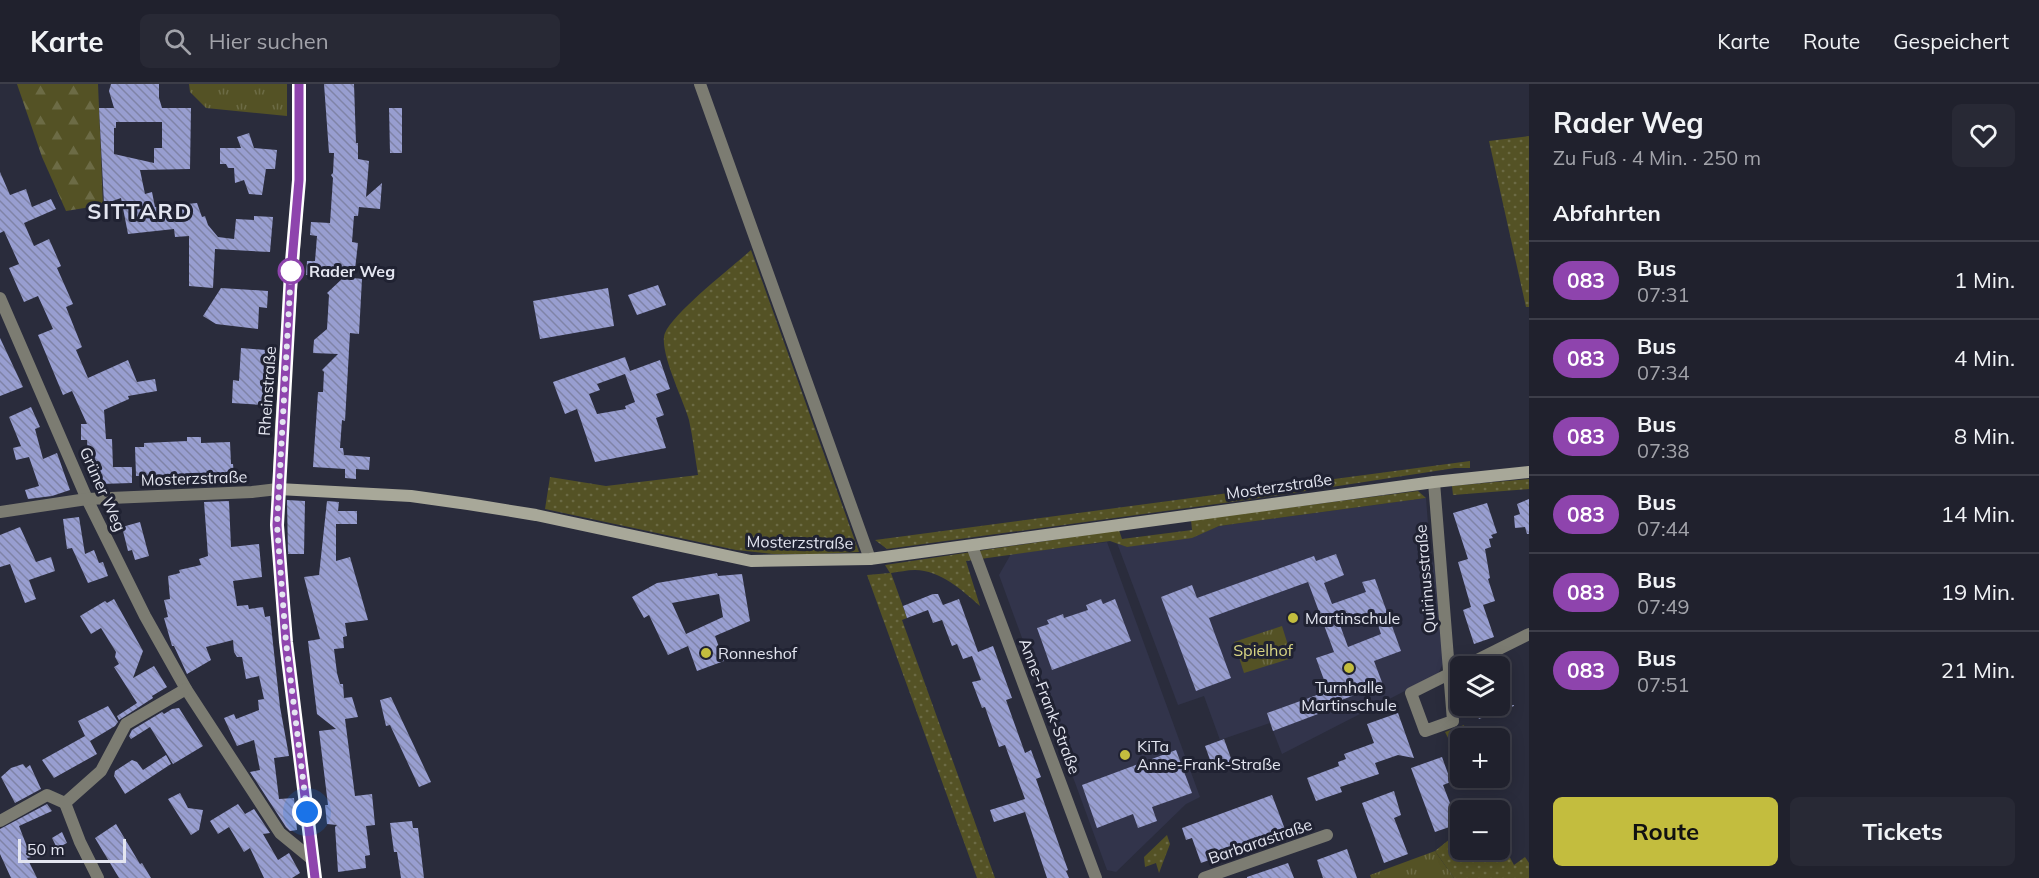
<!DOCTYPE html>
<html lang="de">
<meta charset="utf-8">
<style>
body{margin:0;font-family:Mulish,sans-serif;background:#282935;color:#f1f3f6;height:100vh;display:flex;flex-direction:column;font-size:22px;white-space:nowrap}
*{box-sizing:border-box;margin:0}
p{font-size:20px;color:#a2a3aa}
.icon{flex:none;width:33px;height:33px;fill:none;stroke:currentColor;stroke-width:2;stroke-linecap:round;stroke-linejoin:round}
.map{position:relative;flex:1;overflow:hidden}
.panel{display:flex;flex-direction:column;background:#20212d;width:510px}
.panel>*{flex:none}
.badge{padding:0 12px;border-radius:20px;font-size:21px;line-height:39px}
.buttons{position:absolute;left:1450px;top:572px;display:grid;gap:12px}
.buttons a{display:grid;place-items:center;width:60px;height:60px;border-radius:9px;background:#20212d;box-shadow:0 3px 15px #0003,0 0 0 2px #3d3e49;font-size:30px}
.scale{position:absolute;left:18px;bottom:15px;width:108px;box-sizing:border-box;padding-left:6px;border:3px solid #e3e5f0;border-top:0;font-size:16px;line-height:21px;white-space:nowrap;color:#e3e5f0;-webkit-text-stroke:4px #202232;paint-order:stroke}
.you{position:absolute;width:30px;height:30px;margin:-15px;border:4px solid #fff;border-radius:50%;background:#1a73e8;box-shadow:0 0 0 9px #1a73e833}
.map>.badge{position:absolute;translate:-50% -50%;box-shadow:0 0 0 3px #fff}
h2{padding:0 24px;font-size:22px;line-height:54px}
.round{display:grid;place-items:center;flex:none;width:63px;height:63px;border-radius:9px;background:#282935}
.head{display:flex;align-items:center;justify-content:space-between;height:102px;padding:0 24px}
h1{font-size:28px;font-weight:700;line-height:45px}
.cta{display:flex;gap:12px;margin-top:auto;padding:12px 24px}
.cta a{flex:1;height:69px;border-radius:9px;background:#c3bd3e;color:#111;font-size:24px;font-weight:700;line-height:69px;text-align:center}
.cta a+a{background:#282935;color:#f1f3f6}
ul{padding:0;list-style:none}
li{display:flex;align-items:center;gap:18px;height:78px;padding:0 24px;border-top:2px solid #3d3e49}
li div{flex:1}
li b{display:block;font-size:22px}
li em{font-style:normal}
li .badge{min-width:66px;font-weight:700;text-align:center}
header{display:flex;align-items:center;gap:36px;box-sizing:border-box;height:84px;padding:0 30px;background:#20212d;border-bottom:2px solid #3d3e49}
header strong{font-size:28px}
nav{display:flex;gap:33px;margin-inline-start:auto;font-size:21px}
.search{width:420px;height:54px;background:#282935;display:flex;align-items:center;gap:15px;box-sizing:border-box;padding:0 21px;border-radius:9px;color:#a2a3aa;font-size:22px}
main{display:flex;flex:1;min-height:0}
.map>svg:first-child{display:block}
</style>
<header>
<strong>Karte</strong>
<div class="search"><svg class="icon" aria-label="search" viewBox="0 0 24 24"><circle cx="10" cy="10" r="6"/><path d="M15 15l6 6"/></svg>Hier suchen</div>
<nav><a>Karte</a><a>Route</a><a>Gespeichert</a></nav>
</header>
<main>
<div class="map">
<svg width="1529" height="794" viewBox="0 0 1529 794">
<defs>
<pattern id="grass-dots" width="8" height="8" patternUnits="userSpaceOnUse" patternTransform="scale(1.5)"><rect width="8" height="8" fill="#545225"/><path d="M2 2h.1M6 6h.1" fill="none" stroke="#6c6b45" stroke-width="1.8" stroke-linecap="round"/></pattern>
<pattern id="forest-firs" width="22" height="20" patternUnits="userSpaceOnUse" patternTransform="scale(1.5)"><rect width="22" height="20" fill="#545225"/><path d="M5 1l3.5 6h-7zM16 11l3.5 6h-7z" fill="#6c6b45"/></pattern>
<pattern id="park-tufts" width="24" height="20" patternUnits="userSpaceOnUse" patternTransform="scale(1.5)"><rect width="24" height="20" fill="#545225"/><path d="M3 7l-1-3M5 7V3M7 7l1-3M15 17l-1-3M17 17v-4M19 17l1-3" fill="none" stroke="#6c6b45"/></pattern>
<pattern id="building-back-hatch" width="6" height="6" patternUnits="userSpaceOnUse" patternTransform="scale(1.5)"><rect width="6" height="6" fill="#989ed0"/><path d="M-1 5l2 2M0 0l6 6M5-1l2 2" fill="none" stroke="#7f83a7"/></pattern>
</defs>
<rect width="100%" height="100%" fill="#2a2c3c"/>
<g fill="#32344b">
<polygon points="1426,414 1430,467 1437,491 1444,577 1438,590 1282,670 1270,639 1220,656 1204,612 1178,621 1117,459 1127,463 1209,446 1219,442"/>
<polygon points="1107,458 1200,713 1186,720 1116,788 1107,786 999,491 1011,470"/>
</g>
<g fill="url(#grass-dots)">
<polygon points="1529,52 1529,223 1526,223 1489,57"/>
<path d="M751 166 859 468 817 470H773L736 466 545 425 550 393 606 402 698 391C695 373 693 354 689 336 684 317 658 266 665 249 674 228 731 184 751 166Z"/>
<polygon points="1470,377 1470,384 1455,384 1253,415 887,465 875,456"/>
<polygon points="1529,395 1529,405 1453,411 1452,402"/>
<path d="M1418 407 1426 414 1219 442 1192 454 1127 463 1110 457 966 477 980 522C962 506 940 486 915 486 907 486 899 488 891 489L907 534 902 536 995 794H977L867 491 890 489 885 481 1119 446 1122 455 1192 446 1191 436Z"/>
<polygon points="1464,641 1465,654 1461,654 1461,679 1445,648"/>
<polygon points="1461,746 1461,765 1500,765 1500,755 1514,781 1525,773 1529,779 1529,794 1454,794 1435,767"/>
<polygon points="1167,751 1170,760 1159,789 1156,779 1145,783 1144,773"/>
</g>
<polygon fill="url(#forest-firs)" points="17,0 98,0 103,121 66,127 42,73"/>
<g fill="url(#park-tufts)">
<polygon points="189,0 287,0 287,32 206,24 190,8"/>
<polygon points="1282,542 1292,574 1244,589 1234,558"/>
<polygon points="1435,767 1454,794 1371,794 1370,791"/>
</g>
<g fill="url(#building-back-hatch)" fill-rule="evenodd">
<path d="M111 0H159V14L162 24H191L190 85 140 86 145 110 152 108 155 123 197 119 202 133 205 132 208 141 218 153 234 155 236 135 254 136V132L273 133 270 168 215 165 213 204 189 202V152L175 153 174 145 128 150 121 114 104 120 99 24H114L109 7ZM116 38H162V64H154V79L114 70V44H116Z"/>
<polygon points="324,0 354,0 356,59 358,59 358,75 369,77 366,113 382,99 380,125 359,123 358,132 354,132 352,158 358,159 354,194 362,195 359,250 350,249 345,337 342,336 340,364 343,364 344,371 370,373 369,386 356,385 356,395 345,394 345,385 313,383 318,308 323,308 324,288 322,286 338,270 313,269 314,256 327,245 329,211 327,209 343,194 306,191 307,177 315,177 317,152 310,151 311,138 330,139 333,94 331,91 333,89 334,69 329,69"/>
<polygon points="389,24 402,24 402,69 390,69"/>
<polygon points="249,49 254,64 277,66 275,85 266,85 262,111 249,110 244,96 235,99 234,84 228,84 226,80 220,80 220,64 241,64 237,53"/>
<polygon points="0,88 10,111 26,105 32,123 51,115 56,125 24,139 34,162 49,155 61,182 57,184 73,220 66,223 82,263 76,266 88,294 128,276 137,298 155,295 157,307 128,312 129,315 104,326 106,355 112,355 113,383 132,383 132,399 100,400 99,384 94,385 93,371 88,372 87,356 81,356 81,340 87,340 72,307 63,311 38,251 53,245 38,212 24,218 9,184 19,180 4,147 0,149"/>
<polygon points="658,201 666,221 637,231 628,211"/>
<polygon points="221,204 268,207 267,224 259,223 258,245 216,240 203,232"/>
<polygon points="608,204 614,242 540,255 533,217"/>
<polygon points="0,254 23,303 0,312"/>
<polygon points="241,264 266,266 262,321 232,319 233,296 239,297"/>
<path d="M625 273 630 287 660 276 670 305 656 310 664 331 656 334 666 364 595 378 577 325 565 330 553 298ZM625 290 635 318 625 322 626 325 597 330 589 310 600 306 597 300Z"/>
<polygon points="31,323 40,343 35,345 43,375 57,369 70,406 52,412 28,415 25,406 39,402 29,373 16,376 13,364 21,362 9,333"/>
<polygon points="187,353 201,353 201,359 230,358 231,380 233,380 234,391 202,392 202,389 136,392 135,363 144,363 144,359 187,357"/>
<polygon points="1529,415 1529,450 1527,450 1525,443 1515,444 1514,432 1520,430 1517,420"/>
<polygon points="287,416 305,417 304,470 288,470"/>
<polygon points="229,417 231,463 259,460 262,493 233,497 237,522 248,521 249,525 263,523 265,533 270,532 280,623 289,672 274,674 279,715 294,714 297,746 290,747 286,743 250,688 260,686 254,656 237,662 224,634 234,630 236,635 259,626 258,616 264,615 259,592 246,595 242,573 237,573 234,568 233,556 206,563 211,576 187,590 174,562 172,562 164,534 168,533 164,516 170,515 168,492 180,489 179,486 201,481 199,475 208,472 204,418"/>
<polygon points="327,417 339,418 338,427 357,427 357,440 336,440 336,477 350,473 368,536 345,539 347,552 343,553 344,564 334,565 337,589 340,600 343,600 344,614 352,613 358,633 345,635 355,712 372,710 375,741 366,742 370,771 365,772 366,784 338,788 335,743 337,741 327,740 325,721 328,721 319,647 336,645 317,630 308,557 320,555 304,493 319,491"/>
<polygon points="1487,419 1497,449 1491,451 1493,454 1489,455 1491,463 1485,465 1490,494 1488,495 1495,517 1483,521 1494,553 1474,560 1463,526 1471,523 1458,478 1468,475 1453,429"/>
<polygon points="79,433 85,470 94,466 99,479 103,478 108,492 88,499 72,464 67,465 63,435"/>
<polygon points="140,438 149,472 135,476 132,466 128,467 122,443"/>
<polygon points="20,443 36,478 51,473 55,487 29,496 36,515 25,519 10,480 0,483 0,451"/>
<path d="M1336 470 1344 491 1324 499 1332 520 1366 508 1362 498 1375 495 1392 542 1401 567 1374 577 1383 601 1316 625 1318 630 1273 647 1267 629 1328 607 1316 574 1334 568 1308 498 1209 534 1231 594 1196 607 1161 513 1192 501 1197 514 1314 472 1316 477ZM1374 529 1381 550 1348 563 1340 541Z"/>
<path d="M717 489 718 492 742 490 750 537 715 552 724 577 697 587 688 562 668 571 649 531 644 534 632 513 657 499ZM719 510 723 533 686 550 672 519Z"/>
<polygon points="933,510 938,510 943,521 959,515 978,568 993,562 1012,614 1006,616 1025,669 1031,666 1041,693 1036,695 1064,775 1068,786 1066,787 1069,794 1047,794 1025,728 994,738 990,726 1025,715 1005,661 999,663 985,623 982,624 972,598 981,596 972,572 963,575 957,560 952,562 942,536 933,539 928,526 907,534 903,522"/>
<polygon points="114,515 143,567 133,594 154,582 167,603 152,612 153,614 119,636 117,632 137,619 114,583 119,580 115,573 116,568 101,544 91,550 80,532 105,517 107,519"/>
<polygon points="1101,515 1103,520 1115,515 1131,557 1052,586 1037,544 1049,540 1047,536 1063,530 1064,534 1088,526 1086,521"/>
<polygon points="391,613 431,698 419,703 390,641 386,642 380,616"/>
<polygon points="1474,621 1514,621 1514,622 1479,635"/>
<polygon points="108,622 118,638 115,642 90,657 97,670 54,694 42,676 85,652 78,637"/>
<polygon points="179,624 203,662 173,680 150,643 131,655 129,652 132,646 162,628 164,630 172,625"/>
<polygon points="1398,629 1414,674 1398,671 1375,679 1379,690 1340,703 1342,708 1316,717 1307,694 1339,682 1338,678 1346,675 1344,670 1374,659 1367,640"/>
<polygon points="1224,655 1232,677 1213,684 1205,662"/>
<polygon points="1176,666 1192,709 1152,723 1157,737 1138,744 1133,730 1097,744 1082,701"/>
<polygon points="166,671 171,680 125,710 114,692 115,687 132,676 137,678 143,686"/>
<polygon points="1442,673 1451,698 1443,701 1458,740 1435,748 1411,684"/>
<polygon points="23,680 26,684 30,681 41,705 15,719 1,693 11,684"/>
<polygon points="1394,707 1401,731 1394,734 1408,770 1384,779 1362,719"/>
<polygon points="180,709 188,724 203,726 199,746 191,751 168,715"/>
<polygon points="1272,711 1286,748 1201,779 1192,754 1186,756 1182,744"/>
<polygon points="47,720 52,727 19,742 31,773 27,774 37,794 11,794 0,770 0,745"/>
<polygon points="238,720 245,730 254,725 270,749 263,750 278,776 289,769 300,789 292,794 264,794 250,764 244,768 229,743 218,750 210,737"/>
<polygon points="412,737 413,744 418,744 424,794 401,794 397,768 394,768 390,739"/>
<polygon points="116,740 140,780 142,779 151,794 119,794 95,754"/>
<polygon points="62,748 67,759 57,764 52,754"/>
<polygon points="1347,765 1357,794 1323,794 1317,776"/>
<polygon points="1288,779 1294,794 1247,794 1247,793"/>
</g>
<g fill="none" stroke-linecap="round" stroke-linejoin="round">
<g stroke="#7c7c72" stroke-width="12">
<polyline points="700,0 870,475"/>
<polyline points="0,214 87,415 145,532 186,605 280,749 313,776"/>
<polyline points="1434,398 1453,637 1425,647 1411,609 1461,584"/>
<polyline points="0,428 87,415 252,408 278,405"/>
<polyline points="972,462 1096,794"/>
<polyline points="1465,582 1529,550"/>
<polyline points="0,737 47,711 65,719"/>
<polyline points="98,794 80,758 65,719 101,687 126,640 186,605"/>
<polyline points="1204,794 1327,751"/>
</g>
<g stroke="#a8a899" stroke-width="12">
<polyline points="299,0 299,96 281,343 277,441 286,558 315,794"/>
<polyline points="278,405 411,412 468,420 536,431 751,477 870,475 1434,398 1529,388"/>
</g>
</g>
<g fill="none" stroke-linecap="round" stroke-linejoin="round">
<g stroke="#fff" stroke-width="14">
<polyline id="line" points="299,0 299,96 291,189 277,441 286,558 315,794"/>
</g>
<use href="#line" stroke="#8e44ad" stroke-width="9"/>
<polyline stroke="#e3e5f0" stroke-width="6" stroke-dasharray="0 10.8" points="291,187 277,441 286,558 307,728"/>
</g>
<circle fill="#fff" stroke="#8e44ad" stroke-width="3" cx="291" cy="187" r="12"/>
<g fill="#c3bd3e" stroke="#202232" stroke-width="2">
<circle cx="1293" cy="534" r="6"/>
<circle cx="706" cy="569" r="6"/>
<circle cx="1349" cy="584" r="6"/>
<circle cx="1125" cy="671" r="6"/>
</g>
<g text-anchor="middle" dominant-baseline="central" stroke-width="6" stroke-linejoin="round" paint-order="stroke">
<g font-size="16" font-weight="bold" fill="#e3e5f0" stroke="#202232" text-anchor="start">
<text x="309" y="187">Rader Weg</text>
</g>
<g font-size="16" fill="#e3e5f0" stroke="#202232">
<text transform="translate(267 307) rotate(-86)">Rheinstraße</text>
<text transform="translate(194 394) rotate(-2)">Mosterzstraße</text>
<text transform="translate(1279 402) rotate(-8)">Mosterzstraße</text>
<text transform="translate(103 405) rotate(66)">Grüner Weg</text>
<text transform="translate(800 458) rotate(1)">Mosterzstraße</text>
<text transform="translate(1425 495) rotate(-95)">Quirinusstraße</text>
<text transform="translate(1050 622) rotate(69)">Anne-Frank-Straße</text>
<text transform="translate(1260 757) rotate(-19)">Barbarastraße</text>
</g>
<g font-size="16" fill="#e3e5f0" stroke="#202232" text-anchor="start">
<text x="1305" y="534">Martinschule</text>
<text x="718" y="569">Ronneshof</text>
<text x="1349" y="603" text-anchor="middle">Turnhalle<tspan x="1349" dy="18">Martinschule</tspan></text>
<text x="1137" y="662">KiTa<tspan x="1137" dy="18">Anne-Frank-Straße</tspan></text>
</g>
<g font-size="16" fill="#d9d684" stroke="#202232">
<text x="1263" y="566">Spielhof</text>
</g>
<g font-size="22" font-weight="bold" letter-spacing="1.5" fill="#e3e5f0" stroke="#202232">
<text x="140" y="127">SITTARD</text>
</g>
</g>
</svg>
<div class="buttons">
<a><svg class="icon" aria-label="layers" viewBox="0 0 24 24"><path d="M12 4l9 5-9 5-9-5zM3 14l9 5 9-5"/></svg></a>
<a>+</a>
<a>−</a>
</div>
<div class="scale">50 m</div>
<div class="you" style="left:307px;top:728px"></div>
</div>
<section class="panel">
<div class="head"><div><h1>Rader Weg</h1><p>Zu Fuß · 4 Min. · 250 m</p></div><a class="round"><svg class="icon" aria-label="heart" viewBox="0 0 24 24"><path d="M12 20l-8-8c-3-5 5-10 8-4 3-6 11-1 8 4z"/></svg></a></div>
<h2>Abfahrten</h2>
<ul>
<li><span class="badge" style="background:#8e44ad;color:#fff">083</span><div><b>Bus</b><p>07:31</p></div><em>1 Min.</em></li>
<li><span class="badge" style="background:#8e44ad;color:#fff">083</span><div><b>Bus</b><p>07:34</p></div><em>4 Min.</em></li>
<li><span class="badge" style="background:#8e44ad;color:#fff">083</span><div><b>Bus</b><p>07:38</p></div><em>8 Min.</em></li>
<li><span class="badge" style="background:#8e44ad;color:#fff">083</span><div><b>Bus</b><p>07:44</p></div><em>14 Min.</em></li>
<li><span class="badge" style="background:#8e44ad;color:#fff">083</span><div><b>Bus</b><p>07:49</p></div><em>19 Min.</em></li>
<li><span class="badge" style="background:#8e44ad;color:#fff">083</span><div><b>Bus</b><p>07:51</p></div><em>21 Min.</em></li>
</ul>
<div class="cta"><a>Route</a><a>Tickets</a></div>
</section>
</main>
